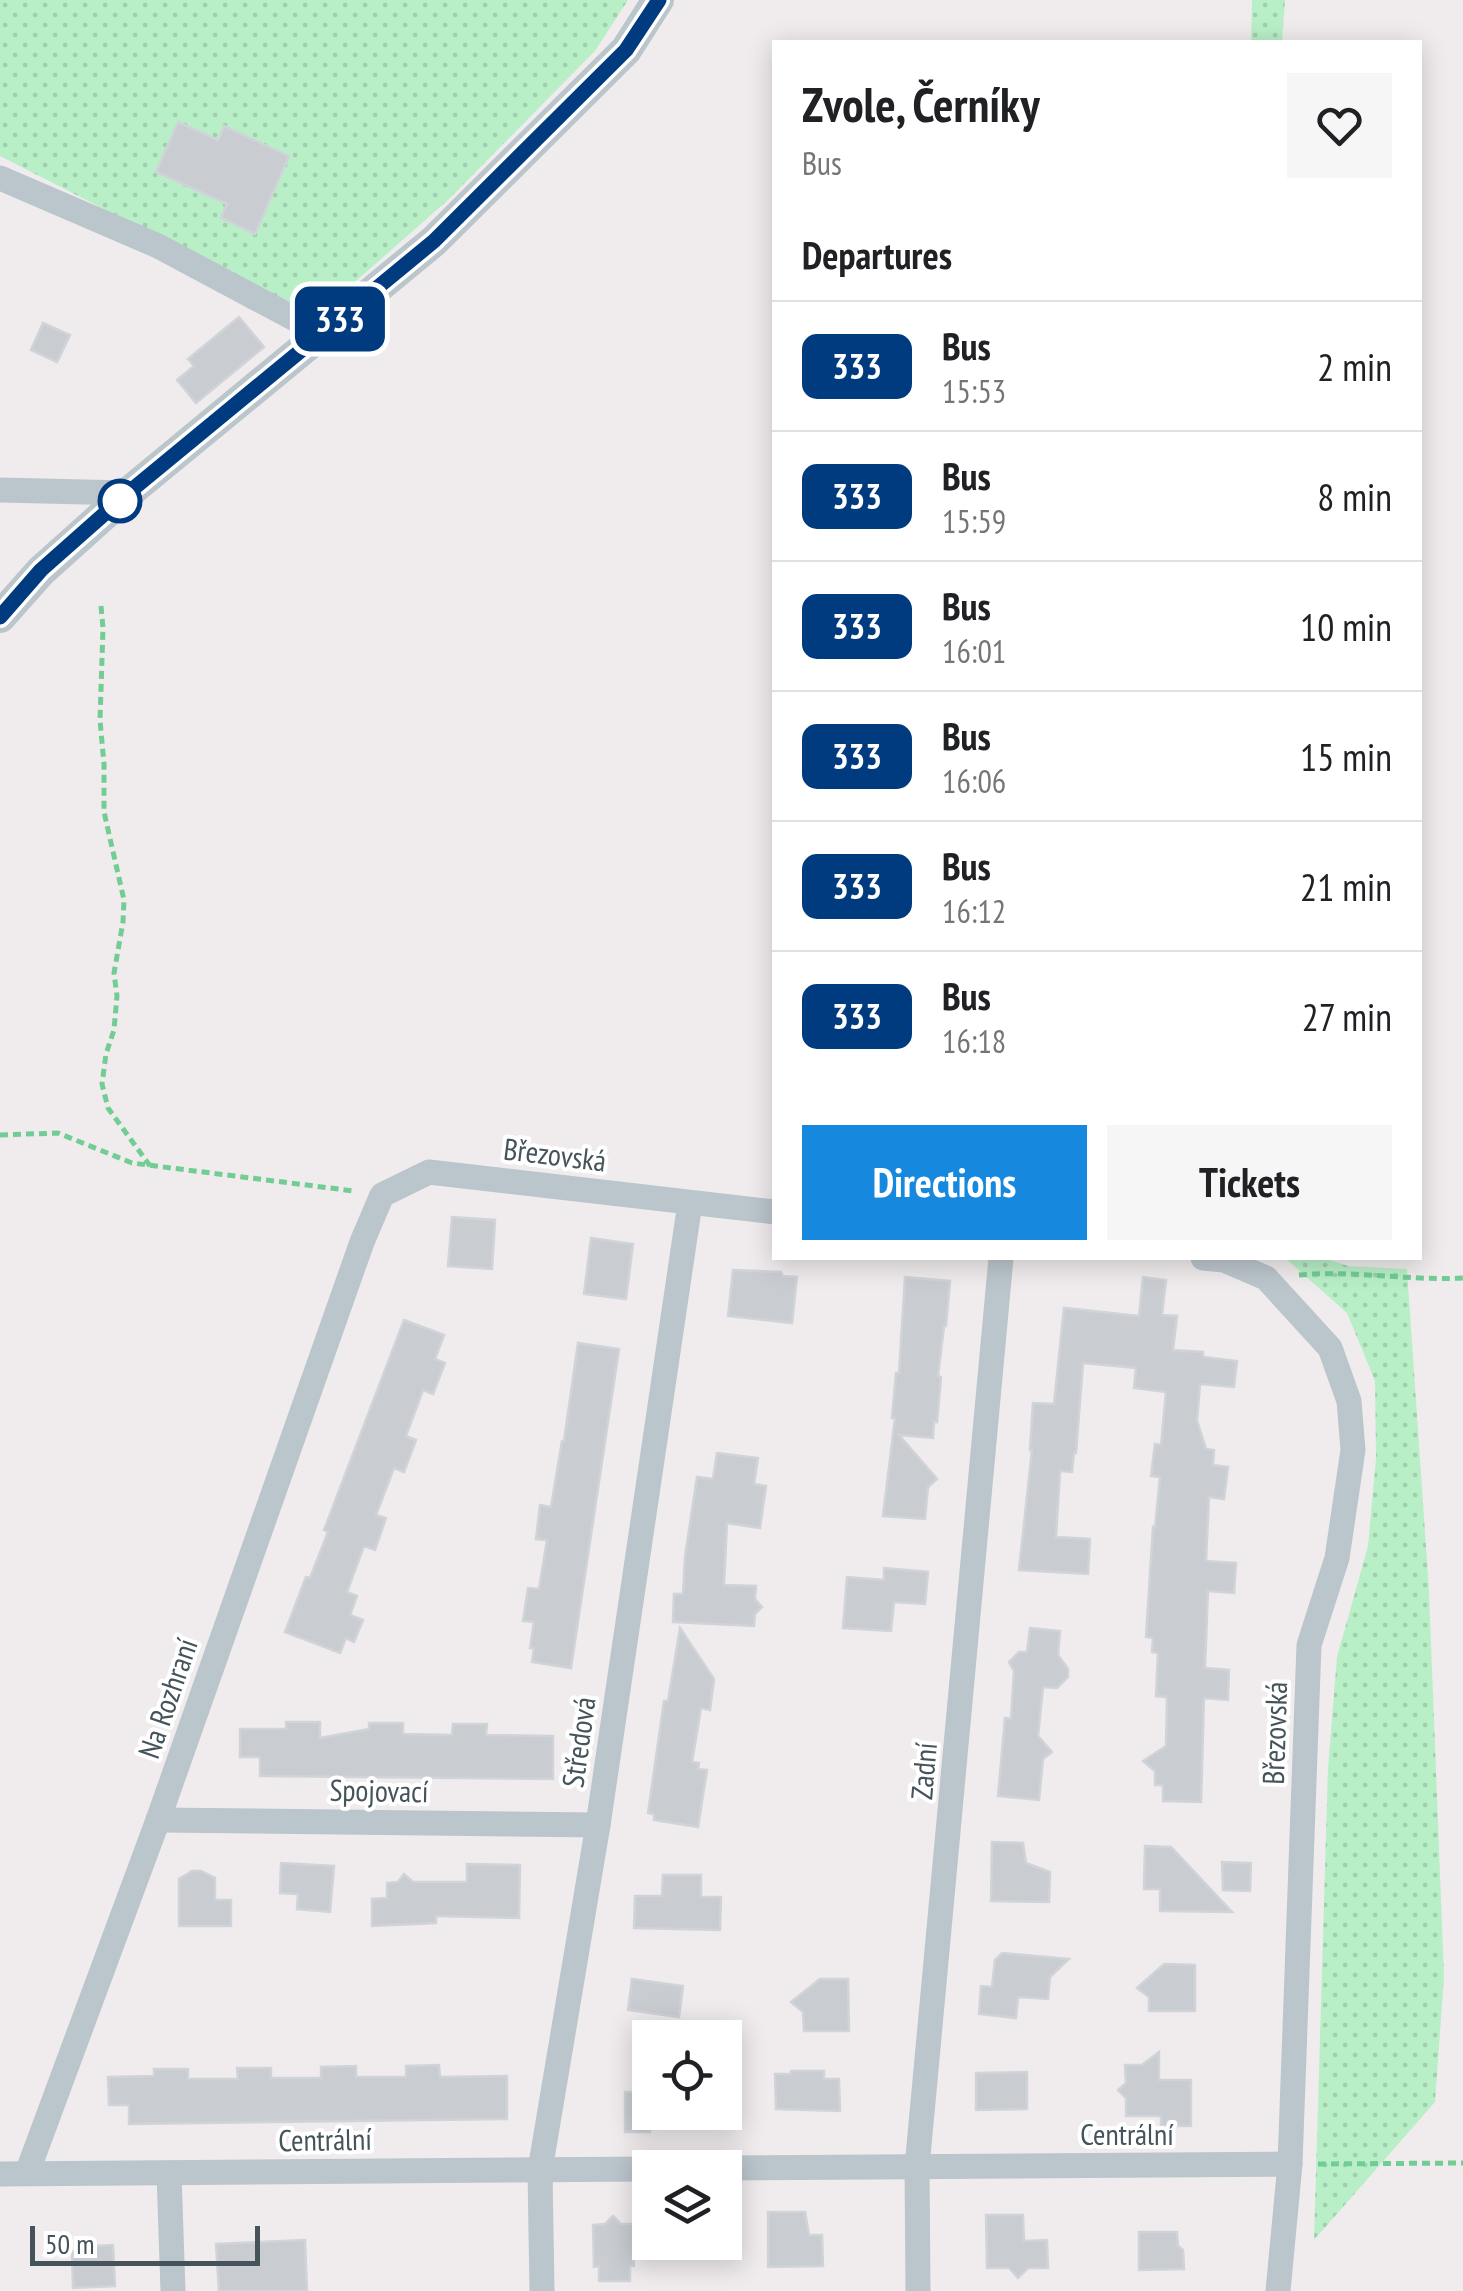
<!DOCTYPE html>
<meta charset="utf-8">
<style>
body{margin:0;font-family:"PT Sans Narrow",sans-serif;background:#f6f6f6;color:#202124;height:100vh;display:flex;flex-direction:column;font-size:38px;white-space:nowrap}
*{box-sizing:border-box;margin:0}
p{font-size:32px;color:#757577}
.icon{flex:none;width:55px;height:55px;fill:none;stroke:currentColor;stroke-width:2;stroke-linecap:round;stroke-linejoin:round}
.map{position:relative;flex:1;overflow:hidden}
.side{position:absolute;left:772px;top:40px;width:650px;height:1220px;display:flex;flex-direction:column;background:#fff;border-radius:0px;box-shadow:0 5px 25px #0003}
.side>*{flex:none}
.badge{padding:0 20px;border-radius:15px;font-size:35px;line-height:65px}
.fabs{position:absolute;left:632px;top:2020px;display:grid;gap:20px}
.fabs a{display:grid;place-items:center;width:110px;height:110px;border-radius:0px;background:#fff;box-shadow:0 5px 25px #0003;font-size:50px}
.scale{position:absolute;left:30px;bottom:25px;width:230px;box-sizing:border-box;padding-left:10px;border:5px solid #45535a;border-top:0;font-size:28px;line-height:35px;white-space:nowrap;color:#45535a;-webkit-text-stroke:8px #fff;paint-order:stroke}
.map>.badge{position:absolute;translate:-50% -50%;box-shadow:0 0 0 5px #fff}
h2{padding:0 30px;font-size:38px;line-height:90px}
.round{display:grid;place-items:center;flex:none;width:105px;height:105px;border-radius:0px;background:#f6f6f6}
.summary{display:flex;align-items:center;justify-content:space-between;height:170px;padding:0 30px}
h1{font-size:48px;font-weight:600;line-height:75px}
.action{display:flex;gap:20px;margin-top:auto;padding:20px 30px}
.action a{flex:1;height:115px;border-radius:0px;background:#1689df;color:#fff;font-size:40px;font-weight:600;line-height:115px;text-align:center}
.action a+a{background:#f6f6f6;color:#202124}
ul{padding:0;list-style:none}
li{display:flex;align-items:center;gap:30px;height:130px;padding:0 30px;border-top:2px solid #e0e0e0}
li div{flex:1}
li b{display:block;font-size:38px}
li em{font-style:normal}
li .badge{min-width:110px;font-weight:700;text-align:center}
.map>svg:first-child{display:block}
</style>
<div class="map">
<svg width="1463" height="2291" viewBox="0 0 1463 2291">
<defs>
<pattern id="grass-dots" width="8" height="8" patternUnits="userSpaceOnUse" patternTransform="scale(2.5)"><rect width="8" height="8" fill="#b9efc7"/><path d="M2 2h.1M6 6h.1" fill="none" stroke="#a0cfad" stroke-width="1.8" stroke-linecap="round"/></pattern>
</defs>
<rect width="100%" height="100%" fill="#f0eced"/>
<g fill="url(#grass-dots)">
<polygon points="0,0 628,0 595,51 447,201 315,317 0,156"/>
<polygon points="1252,0 1285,0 1282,42 1251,42"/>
<polygon points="1285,1258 1324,1258 1348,1266 1407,1269 1429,1591 1444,1977 1435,2102 1314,2240 1328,1768 1337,1657 1368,1546 1376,1458 1375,1381 1347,1313"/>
</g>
<g fill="#c9cdd2" stroke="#d0d4d9" stroke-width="2.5">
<polygon points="178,122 218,140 224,126 289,156 255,234 221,218 227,204 156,172"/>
<polygon points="239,317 264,347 196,403 177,380 194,366 188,359"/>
<polygon points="43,323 70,335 57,362 31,350"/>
<polygon points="452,1217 495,1220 492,1269 448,1266"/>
<polygon points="591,1238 633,1244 626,1299 584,1294"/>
<polygon points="733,1270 781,1272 783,1276 797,1277 792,1323 728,1316"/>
<polygon points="905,1277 950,1281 946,1326 944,1326 938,1376 941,1377 937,1422 934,1421 933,1438 899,1435 937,1479 928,1487 925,1519 883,1516 895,1418 892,1418 896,1373 899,1373"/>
<polygon points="1143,1277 1166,1280 1162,1315 1177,1316 1173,1350 1203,1352 1203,1357 1237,1361 1234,1387 1200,1384 1197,1421 1206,1449 1214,1450 1213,1465 1228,1467 1224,1499 1209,1497 1206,1561 1236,1563 1234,1593 1208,1591 1205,1668 1229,1670 1228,1700 1204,1698 1201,1802 1163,1801 1163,1785 1155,1785 1155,1771 1143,1761 1166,1746 1167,1697 1156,1696 1158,1653 1152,1652 1153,1638 1146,1637 1153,1527 1155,1528 1160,1477 1151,1476 1155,1444 1161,1445 1166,1392 1134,1388 1136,1368 1083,1363 1076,1453 1074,1453 1072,1472 1060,1471 1056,1537 1090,1539 1088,1574 1019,1570 1032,1450 1030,1450 1033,1403 1054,1404 1064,1308 1139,1316"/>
<polygon points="404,1320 444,1335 435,1359 445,1363 433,1394 423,1390 406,1436 416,1440 404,1472 394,1468 376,1515 386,1518 375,1550 364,1546 347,1592 357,1596 350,1615 363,1620 354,1642 346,1638 340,1653 285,1632 306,1577 310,1578 328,1532 324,1530"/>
<polygon points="578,1343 619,1349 571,1668 532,1662 534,1648 530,1648 534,1622 523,1621 528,1588 539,1589 547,1540 536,1539 540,1505 551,1507 562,1441 564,1441"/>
<polygon points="717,1453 758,1458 754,1484 766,1486 760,1528 727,1523 724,1585 756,1586 755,1599 762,1607 755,1614 754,1626 673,1622 674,1594 683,1594 685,1557 697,1477 713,1479"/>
<polygon points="884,1568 928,1572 925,1604 894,1602 891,1631 843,1628 847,1577 884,1580"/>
<polygon points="680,1628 714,1679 710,1710 701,1708 692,1762 699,1763 698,1769 707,1770 698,1827 654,1820 654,1814 648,1813 664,1701 668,1701"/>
<polygon points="1030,1628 1060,1631 1058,1655 1068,1669 1068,1677 1057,1688 1043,1687 1038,1736 1052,1752 1043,1759 1039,1800 998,1796 1005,1718 1011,1719 1014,1671 1009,1662 1019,1652 1027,1652"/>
<polygon points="286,1722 320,1722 320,1738 369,1729 369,1723 403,1723 403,1734 452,1735 453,1724 487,1724 486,1735 553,1736 553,1779 260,1776 260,1757 240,1757 240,1729 286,1729"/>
<polygon points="992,1842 1023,1843 1026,1863 1050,1872 1049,1902 991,1901"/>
<polygon points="1145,1846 1171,1847 1232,1912 1160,1911 1160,1889 1144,1889"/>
<polygon points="1222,1862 1251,1863 1250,1891 1223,1890"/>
<polygon points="281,1863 334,1866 330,1912 297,1909 298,1894 280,1893"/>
<polygon points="467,1864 520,1865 519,1918 436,1916 436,1923 372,1926 372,1899 387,1898 387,1883 398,1882 404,1874 413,1882 467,1882"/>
<polygon points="192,1871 201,1871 215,1878 215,1900 231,1900 231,1926 179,1926 179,1879"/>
<polygon points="663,1875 701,1875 701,1897 721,1897 720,1930 634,1928 635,1896 662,1896"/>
<polygon points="1002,1953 1069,1959 1050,1977 1048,1999 1018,1997 1016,2018 979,2014 981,1986 992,1987 995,1960"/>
<polygon points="1164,1964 1195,1965 1195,2011 1149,2011 1149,1997 1137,1988"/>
<polygon points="632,1979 683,1986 679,2017 628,2010"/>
<polygon points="820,1979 848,1979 849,2031 804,2031 803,2012 791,2002"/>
<polygon points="1159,2052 1159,2080 1191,2080 1191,2126 1161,2126 1161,2116 1126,2116 1126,2098 1118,2090 1126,2083 1125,2065 1142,2065"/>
<polygon points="439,2065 440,2077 507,2076 507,2119 129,2124 129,2105 109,2105 108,2077 154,2076 154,2069 188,2069 188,2079 238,2079 237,2068 271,2068 271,2078 321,2078 321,2067 356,2066 356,2077 406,2077 406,2066"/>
<polygon points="791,2071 824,2071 824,2079 839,2079 840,2111 776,2109 775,2074 791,2074"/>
<polygon points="1027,2072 1027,2109 976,2110 976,2073"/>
<rect x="625" y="2092" width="25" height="40"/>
<polygon points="768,2212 805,2212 809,2235 822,2235 823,2266 768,2267"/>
<polygon points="986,2215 1023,2215 1024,2241 1047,2240 1048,2268 1028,2268 1018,2278 1009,2268 987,2268"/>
<polygon points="613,2216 621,2224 633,2224 634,2266 630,2266 630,2281 599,2281 599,2266 594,2267 593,2225 605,2224"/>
<polygon points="1139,2232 1177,2232 1178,2246 1183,2250 1184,2269 1139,2270"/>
<polygon points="305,2240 307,2291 219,2291 216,2244"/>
<polygon points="113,2245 115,2286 73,2288 72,2251 92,2250 96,2246"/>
</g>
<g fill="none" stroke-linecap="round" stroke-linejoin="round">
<g stroke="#71cd94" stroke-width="5" stroke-dasharray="8 5" stroke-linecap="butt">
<polyline points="101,606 103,628 100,720 104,764 104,812 124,900 123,922 114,973 117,996 114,1030 106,1054 102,1084 108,1108 150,1166"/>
<polyline points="0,1135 58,1133 132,1163 354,1191"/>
<path d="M1299 1275C1354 1270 1408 1281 1463 1278"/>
<polyline points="1318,2164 1463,2163"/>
</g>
<g stroke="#bbc6cc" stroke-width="25">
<polyline points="0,178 158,246 323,334"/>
<polyline points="0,490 128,493"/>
<polyline points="1203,1258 1224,1260 1266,1278 1330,1348 1349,1401 1353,1450 1337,1558 1309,1645 1290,2164 1278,2291"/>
<polyline points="158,1820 598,1825"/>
<polyline points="725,2168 1290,2164"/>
<polyline points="27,2173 158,1820 362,1242 382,1195 429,1172 775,1212"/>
<polyline points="169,2173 173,2291"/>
<polyline points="0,2174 650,2169"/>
<polyline points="542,2291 540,2170 598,1825 690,1203"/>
<polyline points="918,2291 917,2167 1001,1258"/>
</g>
<polyline stroke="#bbc6cc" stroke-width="32" points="0,617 41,571 128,493 434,241 626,50 658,0"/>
</g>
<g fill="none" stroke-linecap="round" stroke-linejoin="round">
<g stroke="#fff" stroke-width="22">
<polyline id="line" points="0,617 41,570 128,493 434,241 626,50 659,0"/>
</g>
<use href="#line" stroke="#003b80" stroke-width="15"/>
</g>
<circle fill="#fff" stroke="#003b80" stroke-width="5" cx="120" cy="501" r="20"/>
<g text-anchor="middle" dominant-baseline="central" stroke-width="8" stroke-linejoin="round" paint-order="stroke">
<g font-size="30" fill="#45535a" stroke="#fff">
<text transform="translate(555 1154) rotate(7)">Březovská</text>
<text transform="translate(167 1698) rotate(-71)">Na Rozhraní</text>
<text transform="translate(1274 1733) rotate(-88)">Březovská</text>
<text transform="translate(578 1742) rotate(-82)">Středová</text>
<text transform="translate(923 1771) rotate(-85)">Zadní</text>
<text transform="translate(379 1790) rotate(1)">Spojovací</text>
<text x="1127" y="2133">Centrální</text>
<text transform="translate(325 2139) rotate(-1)">Centrální</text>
</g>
</g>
</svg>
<div class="fabs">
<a><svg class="icon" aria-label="locate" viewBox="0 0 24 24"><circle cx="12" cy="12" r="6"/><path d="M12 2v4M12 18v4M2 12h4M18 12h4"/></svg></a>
<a><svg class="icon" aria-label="layers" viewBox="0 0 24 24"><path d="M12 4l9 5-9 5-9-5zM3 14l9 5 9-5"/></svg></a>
</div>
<div class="scale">50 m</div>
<b class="badge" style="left:340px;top:319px;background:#003b80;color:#fff">333</b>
<section class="side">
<div class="summary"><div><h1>Zvole, Černíky</h1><p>Bus</p></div><a class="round"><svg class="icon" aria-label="heart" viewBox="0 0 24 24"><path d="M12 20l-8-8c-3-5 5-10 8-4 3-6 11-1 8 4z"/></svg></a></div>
<h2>Departures</h2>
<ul>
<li><span class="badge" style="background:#003b80;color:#fff">333</span><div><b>Bus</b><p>15:53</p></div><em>2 min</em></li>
<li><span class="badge" style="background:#003b80;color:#fff">333</span><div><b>Bus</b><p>15:59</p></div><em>8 min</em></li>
<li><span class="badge" style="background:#003b80;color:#fff">333</span><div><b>Bus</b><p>16:01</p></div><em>10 min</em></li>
<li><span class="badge" style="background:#003b80;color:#fff">333</span><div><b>Bus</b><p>16:06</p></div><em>15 min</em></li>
<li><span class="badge" style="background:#003b80;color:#fff">333</span><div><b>Bus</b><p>16:12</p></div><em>21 min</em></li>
<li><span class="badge" style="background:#003b80;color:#fff">333</span><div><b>Bus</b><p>16:18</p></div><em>27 min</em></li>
</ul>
<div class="action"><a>Directions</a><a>Tickets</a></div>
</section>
</div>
